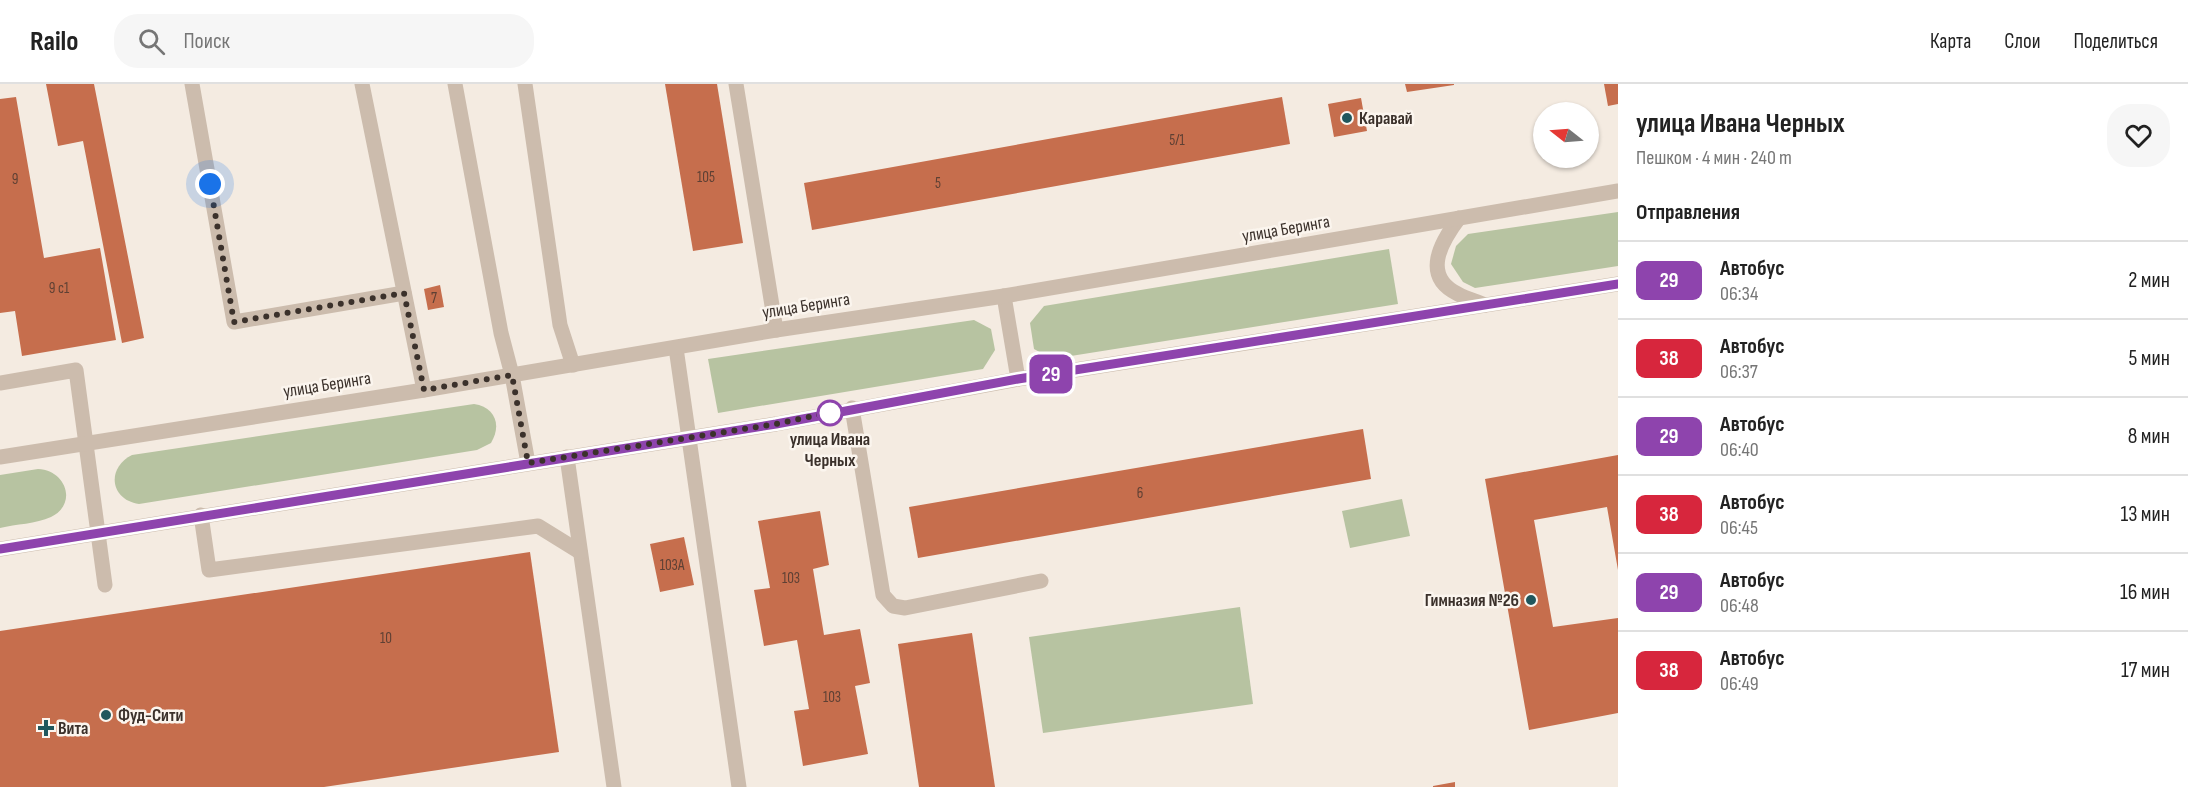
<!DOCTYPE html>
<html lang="ru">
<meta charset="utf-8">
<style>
body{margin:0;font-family:"Sofia Sans Condensed",sans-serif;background:#f6f6f6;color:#222;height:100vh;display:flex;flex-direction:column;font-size:22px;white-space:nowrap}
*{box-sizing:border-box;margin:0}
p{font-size:20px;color:#767676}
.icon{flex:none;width:33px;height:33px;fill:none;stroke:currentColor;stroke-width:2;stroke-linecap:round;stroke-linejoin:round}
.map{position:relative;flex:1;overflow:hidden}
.sheet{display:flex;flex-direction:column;background:#fff;width:570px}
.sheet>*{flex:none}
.badge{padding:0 12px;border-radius:9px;font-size:21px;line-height:39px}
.needle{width:39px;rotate:287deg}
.fabs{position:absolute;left:1533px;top:18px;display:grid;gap:12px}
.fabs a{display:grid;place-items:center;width:66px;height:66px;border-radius:50%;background:#fff;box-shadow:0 2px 4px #0004;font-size:30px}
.you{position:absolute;width:30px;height:30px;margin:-15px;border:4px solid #fff;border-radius:50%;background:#1a73e8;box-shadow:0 0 0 9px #1a73e833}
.map>.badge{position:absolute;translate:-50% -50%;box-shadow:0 0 0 3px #fff}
h2{padding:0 18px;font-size:22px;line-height:54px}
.round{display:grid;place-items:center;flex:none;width:63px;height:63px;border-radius:24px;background:#f6f6f6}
.overview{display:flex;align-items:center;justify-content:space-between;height:102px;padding:0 18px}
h1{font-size:28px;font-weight:700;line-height:45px}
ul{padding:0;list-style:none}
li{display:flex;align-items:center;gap:18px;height:78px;padding:0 18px;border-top:2px solid #e0e0e0}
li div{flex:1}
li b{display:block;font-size:22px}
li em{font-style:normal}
li .badge{min-width:66px;font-weight:700;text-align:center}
header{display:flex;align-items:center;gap:36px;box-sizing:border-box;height:84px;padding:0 30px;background:#fff;border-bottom:2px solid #e0e0e0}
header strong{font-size:28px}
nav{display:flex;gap:33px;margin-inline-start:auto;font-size:21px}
.search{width:420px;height:54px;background:#f6f6f6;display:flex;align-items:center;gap:15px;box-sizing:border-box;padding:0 21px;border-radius:24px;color:#767676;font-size:22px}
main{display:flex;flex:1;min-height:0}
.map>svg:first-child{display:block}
</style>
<header>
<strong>Railo</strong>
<div class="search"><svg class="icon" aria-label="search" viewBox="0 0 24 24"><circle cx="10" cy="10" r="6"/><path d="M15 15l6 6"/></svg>Поиск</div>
<nav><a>Карта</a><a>Слои</a><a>Поделиться</a></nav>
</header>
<main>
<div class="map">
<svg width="1618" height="703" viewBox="0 0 1618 703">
<rect width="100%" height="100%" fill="#f4ebe1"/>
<g fill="#b7c3a1">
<polygon points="1618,128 1618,182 1475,204 1463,198 1451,180 1456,162 1468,150"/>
<polygon points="1389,165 1398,220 1052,275 1034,265 1030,239 1044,222"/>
<polygon points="974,236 991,245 995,266 983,285 718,329 708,275"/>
<path d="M474 320C495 323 502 341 491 359L477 366 139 420C110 416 106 384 132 371Z"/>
<path d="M38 385C66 386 78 420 51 433 36 440 16 440 0 444V391Z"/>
<polygon points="1402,415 1410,452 1350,464 1342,427"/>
<polygon points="1240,523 1253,620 1043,649 1029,553"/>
</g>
<g fill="#c66e4d">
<polygon points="46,0 94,0 144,254 122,259 83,57 58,62"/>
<polygon points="665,0 717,0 743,159 693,167"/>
<polygon points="1405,0 1454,0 1454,1 1407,8"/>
<polygon points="1604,0 1618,0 1618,20 1608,22"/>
<polygon points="16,13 44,174 100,164 116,256 22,272 15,227 0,229 0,15"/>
<polygon points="1282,13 1290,60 812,146 804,99"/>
<polygon points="1361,14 1367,47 1334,53 1328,20"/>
<polygon points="440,201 444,223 428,226 424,205"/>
<polygon points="1363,345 1371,395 918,474 909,423"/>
<polygon points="1618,371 1618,486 1607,423 1534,436 1553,543 1618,534 1618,629 1529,646 1485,395"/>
<polygon points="820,427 829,481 813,485 824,551 860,545 870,599 855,602 868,670 803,682 794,627 809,625 797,556 764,562 754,506 770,504 758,437"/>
<polygon points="684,453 694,501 660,508 650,460"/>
<polygon points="530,468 559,668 324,703 0,703 0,547"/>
<polygon points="972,549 995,703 919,703 898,560"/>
<polygon points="1455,698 1455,703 1433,703 1433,702"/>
</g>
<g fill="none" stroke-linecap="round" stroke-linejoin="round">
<g stroke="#ccbcad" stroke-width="15">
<polyline points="192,0 234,238 404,209"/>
<polyline points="362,0 424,306"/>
<polyline points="455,0 501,249 512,291 528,379"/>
<polyline points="525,0 560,241 573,281"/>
<polyline points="736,0 776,246"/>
<path d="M1459 134C1441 158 1421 192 1458 210 1467 215 1476 217 1485 221"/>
<polyline points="1004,212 1018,295"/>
<polyline points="676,264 739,703"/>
<polyline points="0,299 76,286 105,501"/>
<polyline points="852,324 883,511 893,522 905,524 1041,497"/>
<polyline points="0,373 424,306 776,246 1004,212 1618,107"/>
<polyline points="567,373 614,703"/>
<polyline points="201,431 209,486 538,442 580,468"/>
<polyline points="0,465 776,340 1018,295 1618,200"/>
</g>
</g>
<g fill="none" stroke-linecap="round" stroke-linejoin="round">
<g stroke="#fff" stroke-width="14">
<polyline id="line" points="0,465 776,340 1018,295 1618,200"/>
</g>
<use href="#line" stroke="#8e44ad" stroke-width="9"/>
<polyline stroke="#3b312b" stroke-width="6" stroke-dasharray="0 10.8" points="210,100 234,238 404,209 424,306 512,291 528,379 776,340 833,328 830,329"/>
</g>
<g fill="#20575d" stroke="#fbf5ee" stroke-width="2">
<circle cx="1347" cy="34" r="6"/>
<circle cx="1531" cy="516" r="6"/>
<circle cx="106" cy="631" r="6"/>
<path d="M43 635h6v6h6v6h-6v6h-6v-6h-6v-6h6z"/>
</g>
<circle fill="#fff" stroke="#8e44ad" stroke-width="3" cx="830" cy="329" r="12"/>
<g text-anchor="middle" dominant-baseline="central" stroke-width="5" stroke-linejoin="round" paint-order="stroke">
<g font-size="15" fill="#5e4034">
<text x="1177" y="56">5/1</text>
<text x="706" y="93">105</text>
<text x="15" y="95">9</text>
<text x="938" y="99">5</text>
<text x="59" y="204">9 с1</text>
<text x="434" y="214">7</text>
<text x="1140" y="409">6</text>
<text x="672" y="481">103А</text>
<text x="791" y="494">103</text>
<text x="386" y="554">10</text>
<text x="832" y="613">103</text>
</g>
<g font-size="18" font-weight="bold" fill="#3b312b" stroke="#fbf5ee" text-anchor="start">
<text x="1359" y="34">Каравай</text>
<text x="1519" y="516" text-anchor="end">Гимназия №26</text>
<text x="118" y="631">Фуд-Сити</text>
<text x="58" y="644">Вита</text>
</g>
<g font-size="18" fill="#3b312b" stroke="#fbf5ee">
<text transform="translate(1286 145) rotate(-10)">улица Беринга</text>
<text transform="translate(806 222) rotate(-9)">улица Беринга</text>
<text transform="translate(327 301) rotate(-9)">улица Беринга</text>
</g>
<g font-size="18" font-weight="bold" fill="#3b312b" stroke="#fbf5ee">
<text x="830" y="355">улица Ивана<tspan x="830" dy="21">Черных</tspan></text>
</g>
</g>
</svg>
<div class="fabs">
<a><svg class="needle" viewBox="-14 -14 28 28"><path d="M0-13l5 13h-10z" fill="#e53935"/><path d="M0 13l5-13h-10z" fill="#767676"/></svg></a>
</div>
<div class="you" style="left:210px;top:100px"></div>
<b class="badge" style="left:1051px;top:290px;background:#8e44ad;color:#fff">29</b>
</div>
<section class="sheet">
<div class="overview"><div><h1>улица Ивана Черных</h1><p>Пешком · 4 мин · 240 m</p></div><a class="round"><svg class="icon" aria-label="heart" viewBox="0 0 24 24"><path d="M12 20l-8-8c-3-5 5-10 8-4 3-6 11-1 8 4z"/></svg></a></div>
<h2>Отправления</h2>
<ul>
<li><span class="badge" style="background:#8e44ad;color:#fff">29</span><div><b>Автобус</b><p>06:34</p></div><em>2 мин</em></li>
<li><span class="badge" style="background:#d7263d;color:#fff">38</span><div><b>Автобус</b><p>06:37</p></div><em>5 мин</em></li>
<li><span class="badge" style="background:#8e44ad;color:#fff">29</span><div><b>Автобус</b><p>06:40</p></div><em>8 мин</em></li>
<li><span class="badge" style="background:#d7263d;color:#fff">38</span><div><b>Автобус</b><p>06:45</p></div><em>13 мин</em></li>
<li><span class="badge" style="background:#8e44ad;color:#fff">29</span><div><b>Автобус</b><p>06:48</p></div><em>16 мин</em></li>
<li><span class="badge" style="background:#d7263d;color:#fff">38</span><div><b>Автобус</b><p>06:49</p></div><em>17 мин</em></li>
</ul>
</section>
</main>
